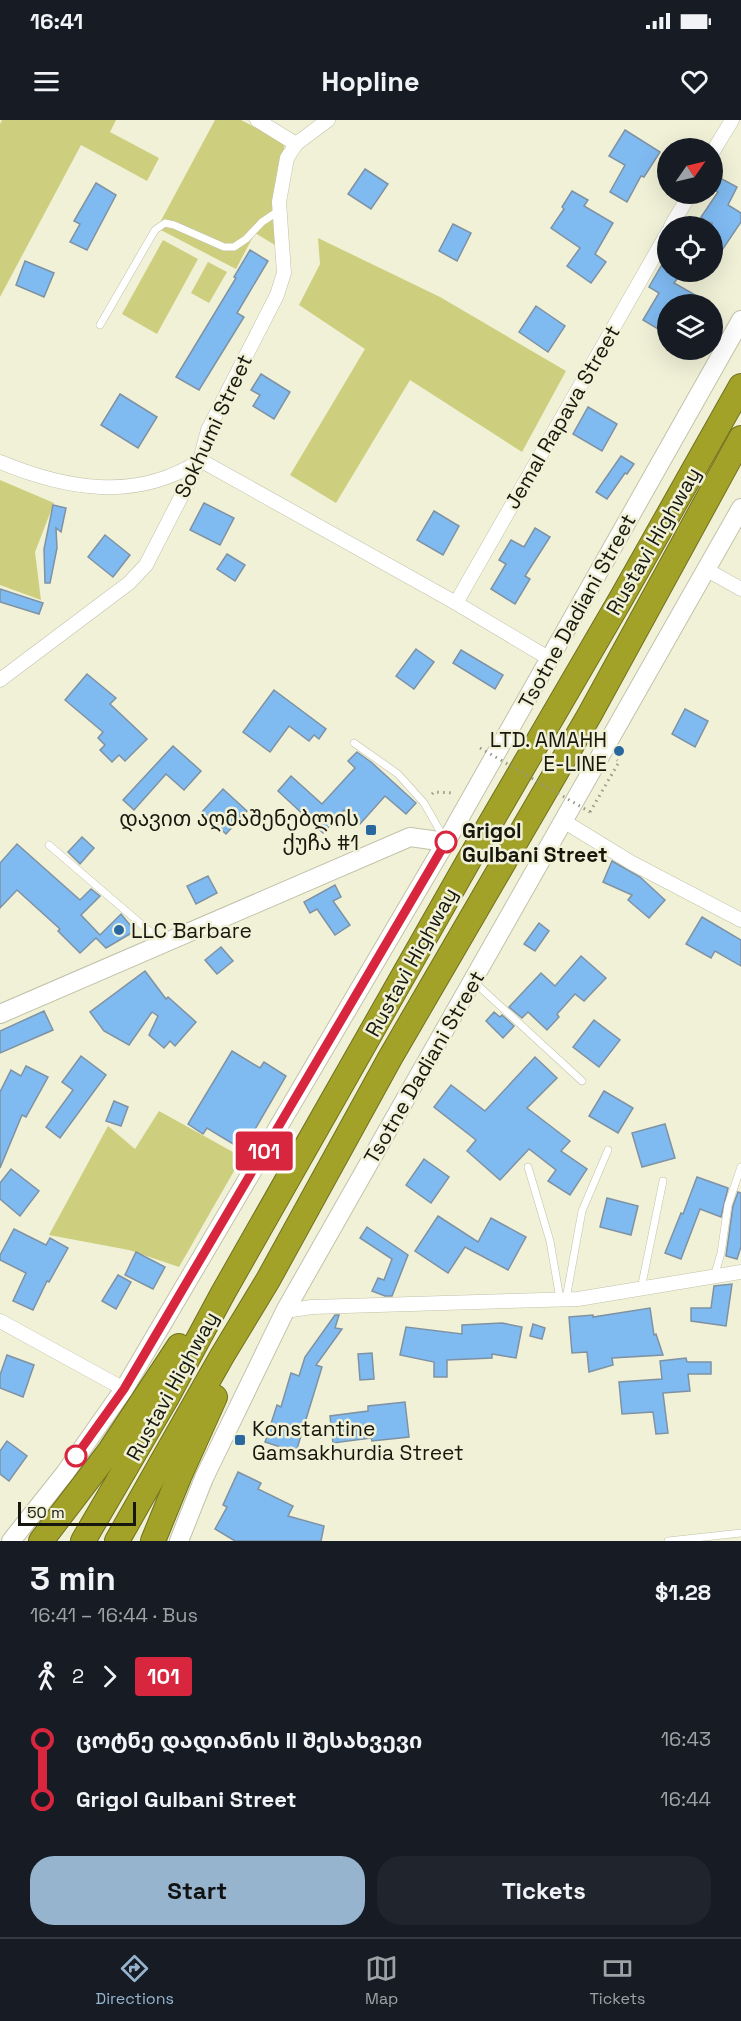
<!DOCTYPE html>
<meta charset="utf-8">
<style>
body{margin:0;font-family:"Space Grotesk","Noto Sans Georgian",sans-serif;background:#20242c;color:#f1f3f6;height:100vh;display:flex;flex-direction:column;font-size:22px;white-space:nowrap}
*{box-sizing:border-box;margin:0}
p{font-size:20px;color:#9ea1a6}
.icon{flex:none;width:33px;height:33px;fill:none;stroke:currentColor;stroke-width:2;stroke-linecap:round;stroke-linejoin:round}
.map{position:relative;height:1421px;overflow:hidden}
.panel{display:flex;flex-direction:column;background:#171b24;flex:1}
.panel>*{flex:none}
.badge{padding:0 12px;border-radius:4px;font-size:21px;line-height:39px}
.needle{width:39px;rotate:56deg}
.fabs{position:absolute;left:657px;top:18px;display:grid;gap:12px}
.fabs a{display:grid;place-items:center;width:66px;height:66px;border-radius:50%;background:#171b24;box-shadow:0 6px 24px #0002;font-size:30px}
.scale{position:absolute;left:18px;bottom:15px;width:118px;box-sizing:border-box;padding-left:6px;border:3px solid #17170e;border-top:0;font-size:16px;line-height:21px;white-space:nowrap;color:#17170e;-webkit-text-stroke:4px #f0f1d7;paint-order:stroke}
.map>.badge{position:absolute;translate:-50% -50%;box-shadow:0 0 0 3px #fff}
.legs{display:flex;align-items:center;gap:9px;height:66px;padding:0 30px;font-size:20px}
.legs p{margin-inline-start:auto}
.summary{display:flex;align-items:center;justify-content:space-between;height:102px;padding:0 30px}
h1{font-size:33px;font-weight:800;line-height:45px}
.action{display:flex;gap:12px;margin-top:auto;padding:12px 30px}
.action a{flex:1;height:69px;border-radius:24px;background:#97b4ce;color:#111;font-size:24px;font-weight:800;line-height:69px;text-align:center}
.action a+a{background:#20242c;color:#f1f3f6}
ul{padding:0 30px;list-style:none}
li{display:flex;align-items:center;gap:21px;height:60px;font-size:22px}
li i{display:grid;place-items:center;width:9px;height:100%;margin:0 8px;background:currentColor}
li i::after{content:'';width:15px;height:15px;margin:-8px;border:4px solid;border-radius:50%;background:#171b24}
li p{margin-inline-start:auto}
li:first-child i{background:linear-gradient(#0000 50%,currentColor 0)}
li:last-child i{background:linear-gradient(currentColor 50%,#0000 0)}
.status{display:flex;justify-content:space-between;align-items:center;height:42px;padding:0 30px;background:#171b24;direction:ltr}
.status svg{height:16px;fill:currentColor}
header{display:flex;justify-content:space-between;align-items:center;height:78px;padding:0 30px;background:#171b24;font-size:27px;font-weight:800}
.menu{display:flex;justify-content:space-around;align-items:center;height:84px;border-top:2px solid #363941;background:#171b24;font-size:16px;color:#9ea1a6}
.menu a{display:grid;justify-items:center;gap:3px}
.menu .selected{color:#97b4ce}
.map>svg:first-child{display:block}
</style>
<div class="status"><b>16:41</b><svg viewBox="0 0 49 12"><path d="M0 12V9h3v3zM5 12V6h3v6zM10 12V3h3v9zM15 12V0h3v12zM26 1h20v11H26zM47 4h2v5h-2z"/></svg></div>
<header><svg class="icon" aria-label="menu" viewBox="0 0 24 24"><path d="M4 6h16M4 12h16M4 18h16"/></svg>Hopline<svg class="icon" aria-label="heart" viewBox="0 0 24 24"><path d="M12 20l-8-8c-3-5 5-10 8-4 3-6 11-1 8 4z"/></svg></header>
<div class="map">
<svg width="741" height="1421" viewBox="0 0 741 1421">
<rect width="100%" height="100%" fill="#f0f1d7"/>
<g fill="#cdcf7f">
<polygon points="2,0 116,0 110,12 159,38 147,61 81,25 0,177 0,4"/>
<polygon points="215,0 241,0 283,22 286,35 275,125 255,113 236,149 157,108"/>
<polygon points="318,118 440,177 566,251 522,332 410,260 336,383 290,355 365,229 299,185 320,144"/>
<polygon points="163,120 198,139 157,214 122,194"/>
<polygon points="208,142 227,152 209,183 191,173"/>
<polygon points="0,360 54,383 35,432 41,480 0,465"/>
<polygon points="159,991 242,1037 179,1147 129,1130 49,1115 108,1006 135,1029"/>
</g>
<g fill="#7fbaf1" stroke="#7f92a3" stroke-width="1.5">
<polygon points="625,10 660,32 644,57 641,56 627,82 610,72 625,45 609,36"/>
<polygon points="365,49 388,64 371,89 348,74"/>
<polygon points="720,58 737,67 728,85 741,93 741,102 712,145 712,102 711,104 701,97 718,72 713,70"/>
<polygon points="96,63 116,75 87,130 70,122 80,104 74,101"/>
<polygon points="572,71 588,80 584,86 613,103 595,134 606,142 591,163 567,146 580,128 551,108 564,89 562,87"/>
<polygon points="453,104 471,113 457,141 439,131"/>
<polygon points="250,130 268,141 237,193 244,197 199,270 176,257 236,158 234,157"/>
<polygon points="668,134 668,152 682,152 674,163 711,184 668,184 668,215 643,200 659,173 649,167"/>
<polygon points="25,141 54,153 44,177 16,165"/>
<polygon points="536,186 565,206 548,232 519,212"/>
<polygon points="261,254 290,272 274,299 253,286 260,275 251,270"/>
<polygon points="120,274 157,297 138,328 101,305"/>
<polygon points="588,287 617,304 602,331 573,314"/>
<polygon points="621,336 634,344 627,354 625,353 607,379 596,372"/>
<polygon points="204,383 234,398 220,425 190,410"/>
<polygon points="53,385 66,388 61,412 56,408 57,428 50,463 45,463 44,429"/>
<polygon points="434,391 459,406 443,435 417,420"/>
<polygon points="535,408 550,417 525,456 530,459 515,484 491,469 506,444 499,440 511,420 524,427"/>
<polygon points="105,415 130,435 113,457 88,437"/>
<polygon points="227,434 245,445 235,461 217,449"/>
<polygon points="0,469 43,483 39,494 0,482"/>
<polygon points="416,529 434,542 414,569 396,556"/>
<polygon points="461,530 503,555 495,569 453,543"/>
<polygon points="87,554 116,578 110,584 147,619 125,641 119,635 112,642 100,630 105,625 98,618 103,612 65,580"/>
<polygon points="274,570 326,609 319,619 314,615 309,621 289,606 270,632 243,612"/>
<polygon points="685,589 708,601 695,627 672,614"/>
<polygon points="173,626 201,651 184,670 166,654 134,690 123,680"/>
<polygon points="357,632 371,642 416,683 406,694 385,676 360,704 344,690 323,713 278,671 291,656 322,684 355,648 348,641"/>
<polygon points="223,669 247,691 226,714 202,692"/>
<polygon points="82,717 94,728 80,744 68,732"/>
<polygon points="17,724 80,780 91,769 100,776 81,795 100,815 121,794 135,811 106,828 96,818 80,833 58,811 60,809 17,770 0,788 0,743"/>
<polygon points="612,741 640,757 665,780 649,798 628,780 632,775 603,762"/>
<polygon points="208,756 217,773 196,784 187,766"/>
<polygon points="335,765 341,777 333,781 350,805 335,815 317,789 310,793 304,782"/>
<polygon points="702,797 741,820 741,846 715,831 711,838 686,824"/>
<polygon points="539,803 549,811 535,831 524,824"/>
<polygon points="221,827 233,841 217,854 205,840"/>
<polygon points="581,836 606,858 584,881 575,874 557,894 559,897 547,910 528,892 522,898 509,887 541,853 555,866"/>
<polygon points="145,851 166,879 168,877 196,902 175,926 170,921 164,928 149,915 158,896 152,892 129,925 104,911 90,892"/>
<polygon points="44,891 53,910 0,933 0,911"/>
<polygon points="494,892 500,897 502,895 514,906 503,918 486,901"/>
<polygon points="594,900 620,920 599,947 573,927"/>
<polygon points="232,931 260,948 264,942 286,956 243,1030 207,1008 203,1014 188,1004"/>
<polygon points="81,936 106,955 60,1018 46,1007 73,970 62,962"/>
<polygon points="535,937 557,958 527,988 570,1021 561,1031 587,1049 570,1075 548,1061 556,1050 529,1029 500,1060 467,1031 476,1020 434,987 451,965 485,991"/>
<polygon points="26,946 48,957 26,997 22,995 0,1048 0,972 11,950 21,956"/>
<polygon points="604,971 633,988 618,1013 589,996"/>
<polygon points="114,981 128,987 121,1006 106,1001"/>
<polygon points="665,1004 675,1038 642,1047 632,1013"/>
<polygon points="424,1039 449,1057 431,1083 406,1065"/>
<polygon points="11,1049 39,1071 20,1096 0,1079 0,1063"/>
<polygon points="697,1057 728,1068 721,1097 700,1089 681,1139 665,1133 681,1093 683,1094"/>
<polygon points="738,1072 741,1073 741,1127 737,1139 726,1136 733,1086"/>
<polygon points="607,1078 638,1086 631,1115 600,1107"/>
<polygon points="438,1096 478,1122 491,1098 526,1117 508,1150 465,1127 448,1153 415,1131"/>
<polygon points="367,1107 408,1135 392,1176 385,1176 372,1171 378,1158 384,1160 392,1139 360,1118"/>
<polygon points="14,1109 46,1125 50,1118 68,1128 49,1162 47,1161 33,1190 13,1181 26,1153 0,1140 0,1135"/>
<polygon points="136,1132 165,1147 153,1169 125,1155"/>
<polygon points="118,1155 131,1162 116,1189 102,1181"/>
<polygon points="732,1164 726,1206 691,1201 691,1188 711,1188 714,1166"/>
<polygon points="650,1188 654,1215 656,1214 663,1235 612,1238 613,1245 589,1252 587,1232 572,1233 569,1197 593,1195 593,1197"/>
<polygon points="335,1195 339,1195 335,1208 342,1209 316,1245 322,1247 296,1332 265,1322 277,1285 281,1287 291,1253 299,1256 305,1237"/>
<polygon points="502,1203 522,1207 516,1238 492,1234 492,1238 447,1240 447,1257 434,1257 434,1242 400,1235 406,1207 462,1214 462,1205"/>
<polygon points="533,1204 545,1208 542,1219 530,1216"/>
<polygon points="372,1233 374,1259 360,1260 358,1234"/>
<polygon points="7,1235 34,1245 23,1277 0,1268 0,1255"/>
<polygon points="686,1238 687,1242 711,1242 711,1254 688,1254 690,1271 663,1273 668,1313 656,1314 653,1292 622,1294 619,1262 662,1259 660,1241"/>
<polygon points="405,1282 409,1317 372,1321 371,1318 333,1323 330,1296 368,1291 368,1286"/>
<polygon points="7,1321 27,1336 9,1361 0,1354 0,1331"/>
<polygon points="238,1352 261,1363 258,1369 293,1386 288,1396 324,1406 321,1421 235,1421 215,1409 227,1387 223,1385"/>
</g>
<g fill="none" stroke-linecap="round" stroke-linejoin="round">
<g stroke="#c1c2a9" stroke-width="8">
<g id="lane">
<polyline points="100,205 155,110 165,103 174,105 224,127 234,127 246,119 262,102 280,90"/>
<polyline points="354,623 398,654 424,683 444,718"/>
<polyline points="49,725 162,822"/>
<polyline points="473,861 582,961"/>
<polyline points="528,1047 550,1121 560,1179"/>
<polyline points="714,1157 721,1133 728,1085 741,1047"/>
<polyline points="641,1169 663,1061"/>
<polyline points="566,1179 582,1091 608,1030"/>
<polyline points="668,1421 741,1413"/>
</g>
</g>
<g stroke="#c1c2a9" stroke-width="15">
<g id="street">
<polyline points="257,0 296,24"/>
<polyline points="712,33 732,0"/>
<polyline points="671,106 690,74"/>
<polyline points="200,340 456,483 550,539"/>
<path d="M0 342C65 369 136 382 199 341"/>
<polyline points="707,450 741,469"/>
<polyline points="456,483 668,112"/>
<polyline points="0,560 129,463 146,445 200,340 208,310 277,175 284,153 279,82 287,38 296,24 328,0"/>
<polyline points="565,702 632,743 741,800"/>
<polyline points="285,1191 312,1187 578,1179 741,1152"/>
<polyline points="0,1201 124,1269"/>
</g>
</g>
<g stroke="#c1c2a9" stroke-width="20">
<g id="secondary">
<polyline points="0,894 410,717 446,722"/>
<polyline points="11,1421 65,1353 124,1269 446,722 741,200"/>
<polyline points="179,1421 204,1358 285,1191 741,388"/>
</g>
</g>
<g stroke="#71711f" stroke-width="26">
<g id="highway">
<polyline points="41,1421 109,1332 179,1226"/>
<polyline points="83,1421 166,1279 223,1173 469,740 622,477 741,266"/>
<polyline points="117,1421 222,1236 268,1160 390,938 590,594 741,318"/>
<polyline points="153,1421 179,1357 215,1277"/>
</g>
</g>
<g stroke="#979885" stroke-width="3" stroke-dasharray="1.5 4.5" stroke-linecap="butt">
<polyline points="432,674 434,672 454,673"/>
<polyline points="590,692 619,642 617,640"/>
</g>
<use href="#lane" stroke="#fff" stroke-width="7"/>
<use href="#street" stroke="#fff" stroke-width="14"/>
<use href="#secondary" stroke="#fff" stroke-width="18"/>
<use href="#highway" stroke="#a2a128" stroke-width="24"/>
<polyline stroke="#979885" stroke-width="3" stroke-dasharray="1.5 4.5" stroke-linecap="butt" points="480,628 590,692"/>
</g>
<g fill="none" stroke-linecap="round" stroke-linejoin="round">
<g stroke="#fff" stroke-width="14">
<polyline id="line-1" points="76,1336 124,1269 446,722"/>
</g>
<use href="#line-1" stroke="#d7263d" stroke-width="9"/>
</g>
<g fill="#28689e" stroke="#f0f1d7" stroke-width="2">
<circle cx="619" cy="631" r="6"/>
<rect x="365" y="704" width="12" height="12" rx="3"/>
<circle cx="119" cy="810" r="6"/>
<rect x="234" y="1314" width="12" height="12" rx="3"/>
</g>
<g fill="#fff" stroke="#d7263d" stroke-width="3">
<circle cx="446" cy="722" r="10"/>
<circle cx="76" cy="1336" r="10"/>
</g>
<g text-anchor="middle" dominant-baseline="central" stroke-width="5" stroke-linejoin="round" paint-order="stroke">
<g font-size="21" fill="#17170e" stroke="#f0f1d7">
<text transform="translate(562 297) rotate(-60)">Jemal Rapava Street</text>
<text transform="translate(213 306) rotate(-65)">Sokhumi Street</text>
<text transform="translate(653 421) rotate(-60)">Rustavi Highway</text>
<text transform="translate(577 491) rotate(-61)">Tsotne Dadiani Street</text>
<text transform="translate(411 842) rotate(-61)">Rustavi Highway</text>
<text transform="translate(424 947) rotate(-60)">Tsotne Dadiani Street</text>
<text transform="translate(172 1266) rotate(-61)">Rustavi Highway</text>
</g>
<g font-size="21" fill="#17170e" stroke="#f0f1d7" text-anchor="end">
<text x="607" y="619">LTD. AMAHH<tspan x="607" dy="24">E-LINE</tspan></text>
<text x="359" y="698">დავით აღმაშენებლის<tspan x="359" dy="24">ქუჩა #1</tspan></text>
<text x="131" y="810" text-anchor="start">LLC Barbare</text>
<text x="252" y="1308" text-anchor="start">Konstantine<tspan x="252" dy="24">Gamsakhurdia Street</tspan></text>
</g>
<g font-size="21" font-weight="bold" fill="#17170e" stroke="#f0f1d7" text-anchor="start">
<text x="462" y="710">Grigol<tspan x="462" dy="24">Gulbani Street</tspan></text>
</g>
</g>
</svg>
<div class="fabs">
<a><svg class="needle" viewBox="-14 -14 28 28"><path d="M0-13l5 13h-10z" fill="#e53935"/><path d="M0 13l5-13h-10z" fill="#9ea1a6"/></svg></a>
<a><svg class="icon" aria-label="locate" viewBox="0 0 24 24"><circle cx="12" cy="12" r="6"/><path d="M12 2v4M12 18v4M2 12h4M18 12h4"/></svg></a>
<a><svg class="icon" aria-label="layers" viewBox="0 0 24 24"><path d="M12 4l9 5-9 5-9-5zM3 14l9 5 9-5"/></svg></a>
</div>
<div class="scale">50 m</div>
<b class="badge" style="left:264px;top:1031px;background:#d7263d;color:#fff">101</b>
</div>
<section class="panel">
<div class="summary"><div><h1>3 min</h1><p>16:41 – 16:44 · Bus</p></div><b>$1.28</b></div>
<div class="legs"><svg class="icon" aria-label="walk" viewBox="0 0 24 24"><circle cx="13" cy="4" r="2"/><path d="M13 8l-2 6 4 7M11 14l-3 7M7 12l3-4h3l4 4"/></svg>2<svg class="icon" aria-label="forward" viewBox="0 0 24 24"><path d="M9 5l7 7-7 7"/></svg><b class="badge" style="background:#d7263d;color:#fff">101</b></div>
<ul>
<li><i style="color:#d7263d"></i><b>ცოტნე დადიანის II შესახვევი</b><p>16:43</p></li>
<li><i style="color:#d7263d"></i><b>Grigol Gulbani Street</b><p>16:44</p></li>
</ul>
<div class="action"><a>Start</a><a>Tickets</a></div>
</section>
<nav class="menu">
<a class="selected"><svg class="icon" aria-label="directions" viewBox="0 0 24 24"><path d="M12 3l9 9-9 9-9-9zM9 14v-3h6M13 9l2 2-2 2"/></svg>Directions</a>
<a><svg class="icon" aria-label="map" viewBox="0 0 24 24"><path d="M3 6l6-2 6 2 6-2v14l-6 2-6-2-6 2zM9 4v14M15 6v14"/></svg>Map</a>
<a><svg class="icon" aria-label="tickets" viewBox="0 0 24 24"><path d="M3 7h18v10H3zM15 7v10"/></svg>Tickets</a>
</nav>
